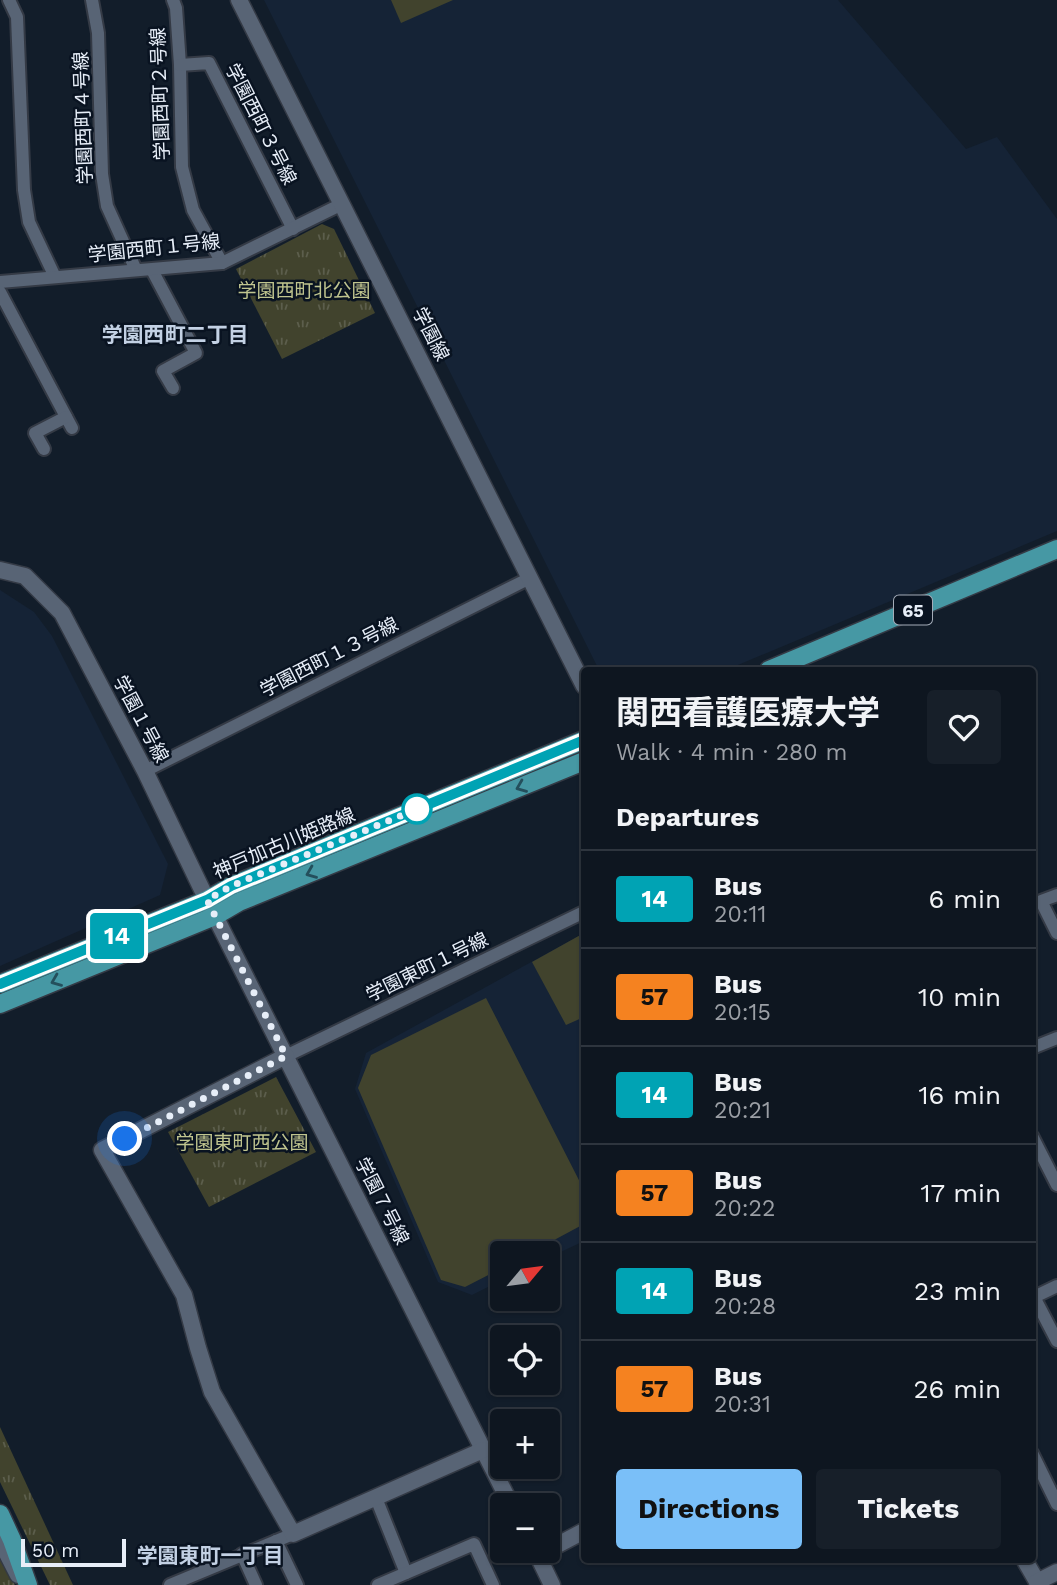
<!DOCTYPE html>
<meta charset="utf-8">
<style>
body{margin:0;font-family:"Work Sans","Noto Sans JP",sans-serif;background:#171f29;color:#f1f3f6;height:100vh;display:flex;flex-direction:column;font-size:26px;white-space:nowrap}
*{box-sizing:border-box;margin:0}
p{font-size:23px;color:#9b9fa5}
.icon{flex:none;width:38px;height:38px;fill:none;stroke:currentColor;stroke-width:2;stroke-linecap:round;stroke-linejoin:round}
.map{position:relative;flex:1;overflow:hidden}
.drawer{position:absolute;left:581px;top:667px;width:455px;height:896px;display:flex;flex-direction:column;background:#0e1620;border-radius:7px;box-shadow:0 2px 5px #0004,0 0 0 2px #2e353e}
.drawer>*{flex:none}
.badge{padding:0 14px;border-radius:5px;font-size:24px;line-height:46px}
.needle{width:46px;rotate:61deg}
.controls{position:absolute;left:490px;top:1241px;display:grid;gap:14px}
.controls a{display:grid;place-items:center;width:70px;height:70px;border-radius:7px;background:#0e1620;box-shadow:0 2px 5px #0004,0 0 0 2px #2e353e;font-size:35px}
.scale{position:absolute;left:21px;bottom:18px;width:105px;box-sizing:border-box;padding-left:7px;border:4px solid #e7eef8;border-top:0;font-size:19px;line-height:24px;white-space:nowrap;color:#e7eef8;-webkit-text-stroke:5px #091321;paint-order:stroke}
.you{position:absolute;width:35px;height:35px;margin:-18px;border:5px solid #fff;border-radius:50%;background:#1a73e8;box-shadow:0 0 0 10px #1a73e833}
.map>.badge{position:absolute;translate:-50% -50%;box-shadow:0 0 0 4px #fff}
h2{padding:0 35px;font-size:26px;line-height:63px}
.round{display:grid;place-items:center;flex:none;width:74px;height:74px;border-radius:7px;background:#171f29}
.headline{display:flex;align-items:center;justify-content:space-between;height:119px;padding:0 35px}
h1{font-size:33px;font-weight:700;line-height:52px}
.action{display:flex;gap:14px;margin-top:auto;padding:14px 35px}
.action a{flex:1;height:80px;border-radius:7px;background:#7abff8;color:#111;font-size:28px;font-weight:700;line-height:80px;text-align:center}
.action a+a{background:#171f29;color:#f1f3f6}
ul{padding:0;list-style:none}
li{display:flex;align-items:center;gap:21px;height:98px;padding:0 35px;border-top:2px solid #2e353e}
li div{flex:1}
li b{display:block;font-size:26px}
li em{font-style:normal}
li .badge{min-width:77px;font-weight:700;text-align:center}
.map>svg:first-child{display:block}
</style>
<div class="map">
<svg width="1057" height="1585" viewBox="0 0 1057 1585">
<defs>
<pattern id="grass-tufts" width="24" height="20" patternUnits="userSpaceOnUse" patternTransform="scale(1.75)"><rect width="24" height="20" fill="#41432d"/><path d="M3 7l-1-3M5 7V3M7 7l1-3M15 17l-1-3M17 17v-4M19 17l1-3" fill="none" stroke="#5c5e4c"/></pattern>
</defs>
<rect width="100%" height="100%" fill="#121d2a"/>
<g fill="#152336">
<polygon points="264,0 838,0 966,149 997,137 1057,219 1057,531 726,670 599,670"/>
<polygon points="0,590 34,612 52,636 168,864 160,895 0,966"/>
<polygon points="584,933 584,1241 548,1258 548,1253 502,1253 502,1280 472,1295 438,1282 355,1089 366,1053"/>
</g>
<g fill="url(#grass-tufts)">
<polygon points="322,224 334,229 375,313 282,359 236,269"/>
<polygon points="276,1077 316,1152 209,1207 168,1132"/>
<polygon points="0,1427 73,1585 50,1585 0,1482"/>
<polygon points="0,1555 15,1585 0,1585"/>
</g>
<g fill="#41432d">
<polygon points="391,0 453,0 401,23"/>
<polygon points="584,933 584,1017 566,1025 532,962"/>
<polygon points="486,998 584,1190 584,1224 530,1253 502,1253 502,1268 465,1287 441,1280 358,1088 371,1055"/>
</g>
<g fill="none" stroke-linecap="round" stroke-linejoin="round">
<g stroke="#343a45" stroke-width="16">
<g id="street">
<polyline points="9,0 17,17 24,190 29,222 55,277"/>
<polyline points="92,0 98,33 102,174 107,206 136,270"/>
<polyline points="173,0 176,8 180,65 182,167 193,210 222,263"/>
<polyline points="180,65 209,63 293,229"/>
<polyline points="152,270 196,353 163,371 173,388"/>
<polyline points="0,282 222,263 342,204"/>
<polyline points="0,292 72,428"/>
<polyline points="44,449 35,433 66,417"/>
<polyline points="145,771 530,578"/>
<polyline points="1057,895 1041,901 1057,933"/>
<polyline points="1032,1048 1057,1038"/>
<polyline points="286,1056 584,912"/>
<polyline points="1032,1136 1057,1185"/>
<polyline points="1032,1293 1057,1341"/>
<polyline points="1032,1298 1057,1286"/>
<polyline points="1032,1453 1057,1504"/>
<polyline points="376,1498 406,1573"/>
<polyline points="276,1541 297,1585"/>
<polyline points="242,1554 256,1585"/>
<polyline points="170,1585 293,1534"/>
<polyline points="378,1585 474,1544 493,1585"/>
</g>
</g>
<g stroke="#343a45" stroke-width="19">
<g id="secondary">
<polyline points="239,0 584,686"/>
<polyline points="0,570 25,576 62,613 145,771 207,900 511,1505"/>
<polyline points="286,1056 102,1150 184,1295 198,1348 212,1392 293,1534 483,1450"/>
<polyline points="0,1540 18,1575"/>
<polyline points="535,1550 552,1585"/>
<polyline points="548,1550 584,1531"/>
<polyline points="1024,1559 1039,1585"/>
<polyline points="1037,1582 1057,1572"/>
</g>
</g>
<g stroke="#343a45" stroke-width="21">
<g id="primary">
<polyline points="769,670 1057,549"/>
<polyline points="0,984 207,900 231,886 584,740"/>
<polyline points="0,1004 215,916 239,902 584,761"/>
<polyline points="0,1514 12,1540 28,1585"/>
</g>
</g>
<use href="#street" stroke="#586475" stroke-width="12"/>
<use href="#secondary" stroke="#586475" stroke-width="16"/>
<use href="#primary" stroke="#4698a4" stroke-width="18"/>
</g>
<defs><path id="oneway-chevron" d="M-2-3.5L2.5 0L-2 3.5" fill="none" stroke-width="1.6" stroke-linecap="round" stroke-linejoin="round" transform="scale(1.75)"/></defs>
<g stroke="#244f5c">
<use href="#oneway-chevron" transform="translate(521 787) rotate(158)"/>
<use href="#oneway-chevron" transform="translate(311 873) rotate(158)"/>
<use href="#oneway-chevron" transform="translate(56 981) rotate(158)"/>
</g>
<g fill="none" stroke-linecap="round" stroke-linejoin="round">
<g stroke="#fff" stroke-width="16">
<polyline id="line" points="0,984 207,900 231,886 584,740"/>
</g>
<use href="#line" stroke="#00a3b4" stroke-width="10"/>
<polyline stroke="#e7eef8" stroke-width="7" stroke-dasharray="0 12.6" points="125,1139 286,1056 207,900 231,886 417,809"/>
</g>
<circle fill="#fff" stroke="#00a3b4" stroke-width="3.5" cx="417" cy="809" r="14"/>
<g text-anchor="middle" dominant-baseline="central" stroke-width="5" stroke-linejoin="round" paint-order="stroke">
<rect fill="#091321" stroke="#a4acb8" stroke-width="2" x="894" y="595.5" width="38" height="29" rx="5"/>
<g font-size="18" font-weight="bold" fill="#e7eef8">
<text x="913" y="610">65</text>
</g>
<g font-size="19" fill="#e7eef8" stroke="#091321">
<text transform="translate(160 94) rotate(-92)">学園西町２号線</text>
<text transform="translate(83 118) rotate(-92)">学園西町４号線</text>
<text transform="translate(261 124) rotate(63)">学園西町３号線</text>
<text transform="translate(154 248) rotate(-6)">学園西町１号線</text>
<text transform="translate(431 334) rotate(63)">学園線</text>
<text transform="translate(329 657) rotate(-27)">学園西町１３号線</text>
<text transform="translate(141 719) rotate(62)">学園１号線</text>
<text transform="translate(284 843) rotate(-23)">神戸加古川姫路線</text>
<text transform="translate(427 967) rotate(-26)">学園東町１号線</text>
<text transform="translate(382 1201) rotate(63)">学園７号線</text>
</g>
<g font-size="19" fill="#c0c58f" stroke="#091321">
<text x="304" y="290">学園西町北公園</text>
<text x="242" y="1142">学園東町西公園</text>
</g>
<g font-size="21" font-weight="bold" fill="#c3d1e4" stroke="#091321">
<text x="175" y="334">学園西町二丁目</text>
<text x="210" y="1555">学園東町一丁目</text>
</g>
</g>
</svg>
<div class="controls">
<a><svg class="needle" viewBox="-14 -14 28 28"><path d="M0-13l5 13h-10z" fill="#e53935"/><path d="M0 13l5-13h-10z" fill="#9b9fa5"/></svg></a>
<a><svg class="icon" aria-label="locate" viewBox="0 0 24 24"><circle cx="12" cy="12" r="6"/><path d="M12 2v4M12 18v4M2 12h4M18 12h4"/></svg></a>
<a>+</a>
<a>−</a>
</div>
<div class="scale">50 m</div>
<div class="you" style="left:125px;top:1139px"></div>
<b class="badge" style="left:117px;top:936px;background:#00a3b4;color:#fff">14</b>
<section class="drawer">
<div class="headline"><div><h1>関西看護医療大学</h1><p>Walk · 4 min · 280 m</p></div><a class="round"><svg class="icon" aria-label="heart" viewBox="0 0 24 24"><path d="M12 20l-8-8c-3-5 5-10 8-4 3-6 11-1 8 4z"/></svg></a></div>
<h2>Departures</h2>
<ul>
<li><span class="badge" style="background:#00a3b4;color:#fff">14</span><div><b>Bus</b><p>20:11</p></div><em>6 min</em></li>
<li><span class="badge" style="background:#f58220;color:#111">57</span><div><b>Bus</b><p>20:15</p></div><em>10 min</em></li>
<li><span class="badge" style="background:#00a3b4;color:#fff">14</span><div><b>Bus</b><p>20:21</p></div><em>16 min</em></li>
<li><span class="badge" style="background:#f58220;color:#111">57</span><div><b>Bus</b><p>20:22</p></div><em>17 min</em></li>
<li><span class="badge" style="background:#00a3b4;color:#fff">14</span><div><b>Bus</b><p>20:28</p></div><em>23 min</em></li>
<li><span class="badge" style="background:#f58220;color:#111">57</span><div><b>Bus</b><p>20:31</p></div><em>26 min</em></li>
</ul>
<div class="action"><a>Directions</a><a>Tickets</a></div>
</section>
</div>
